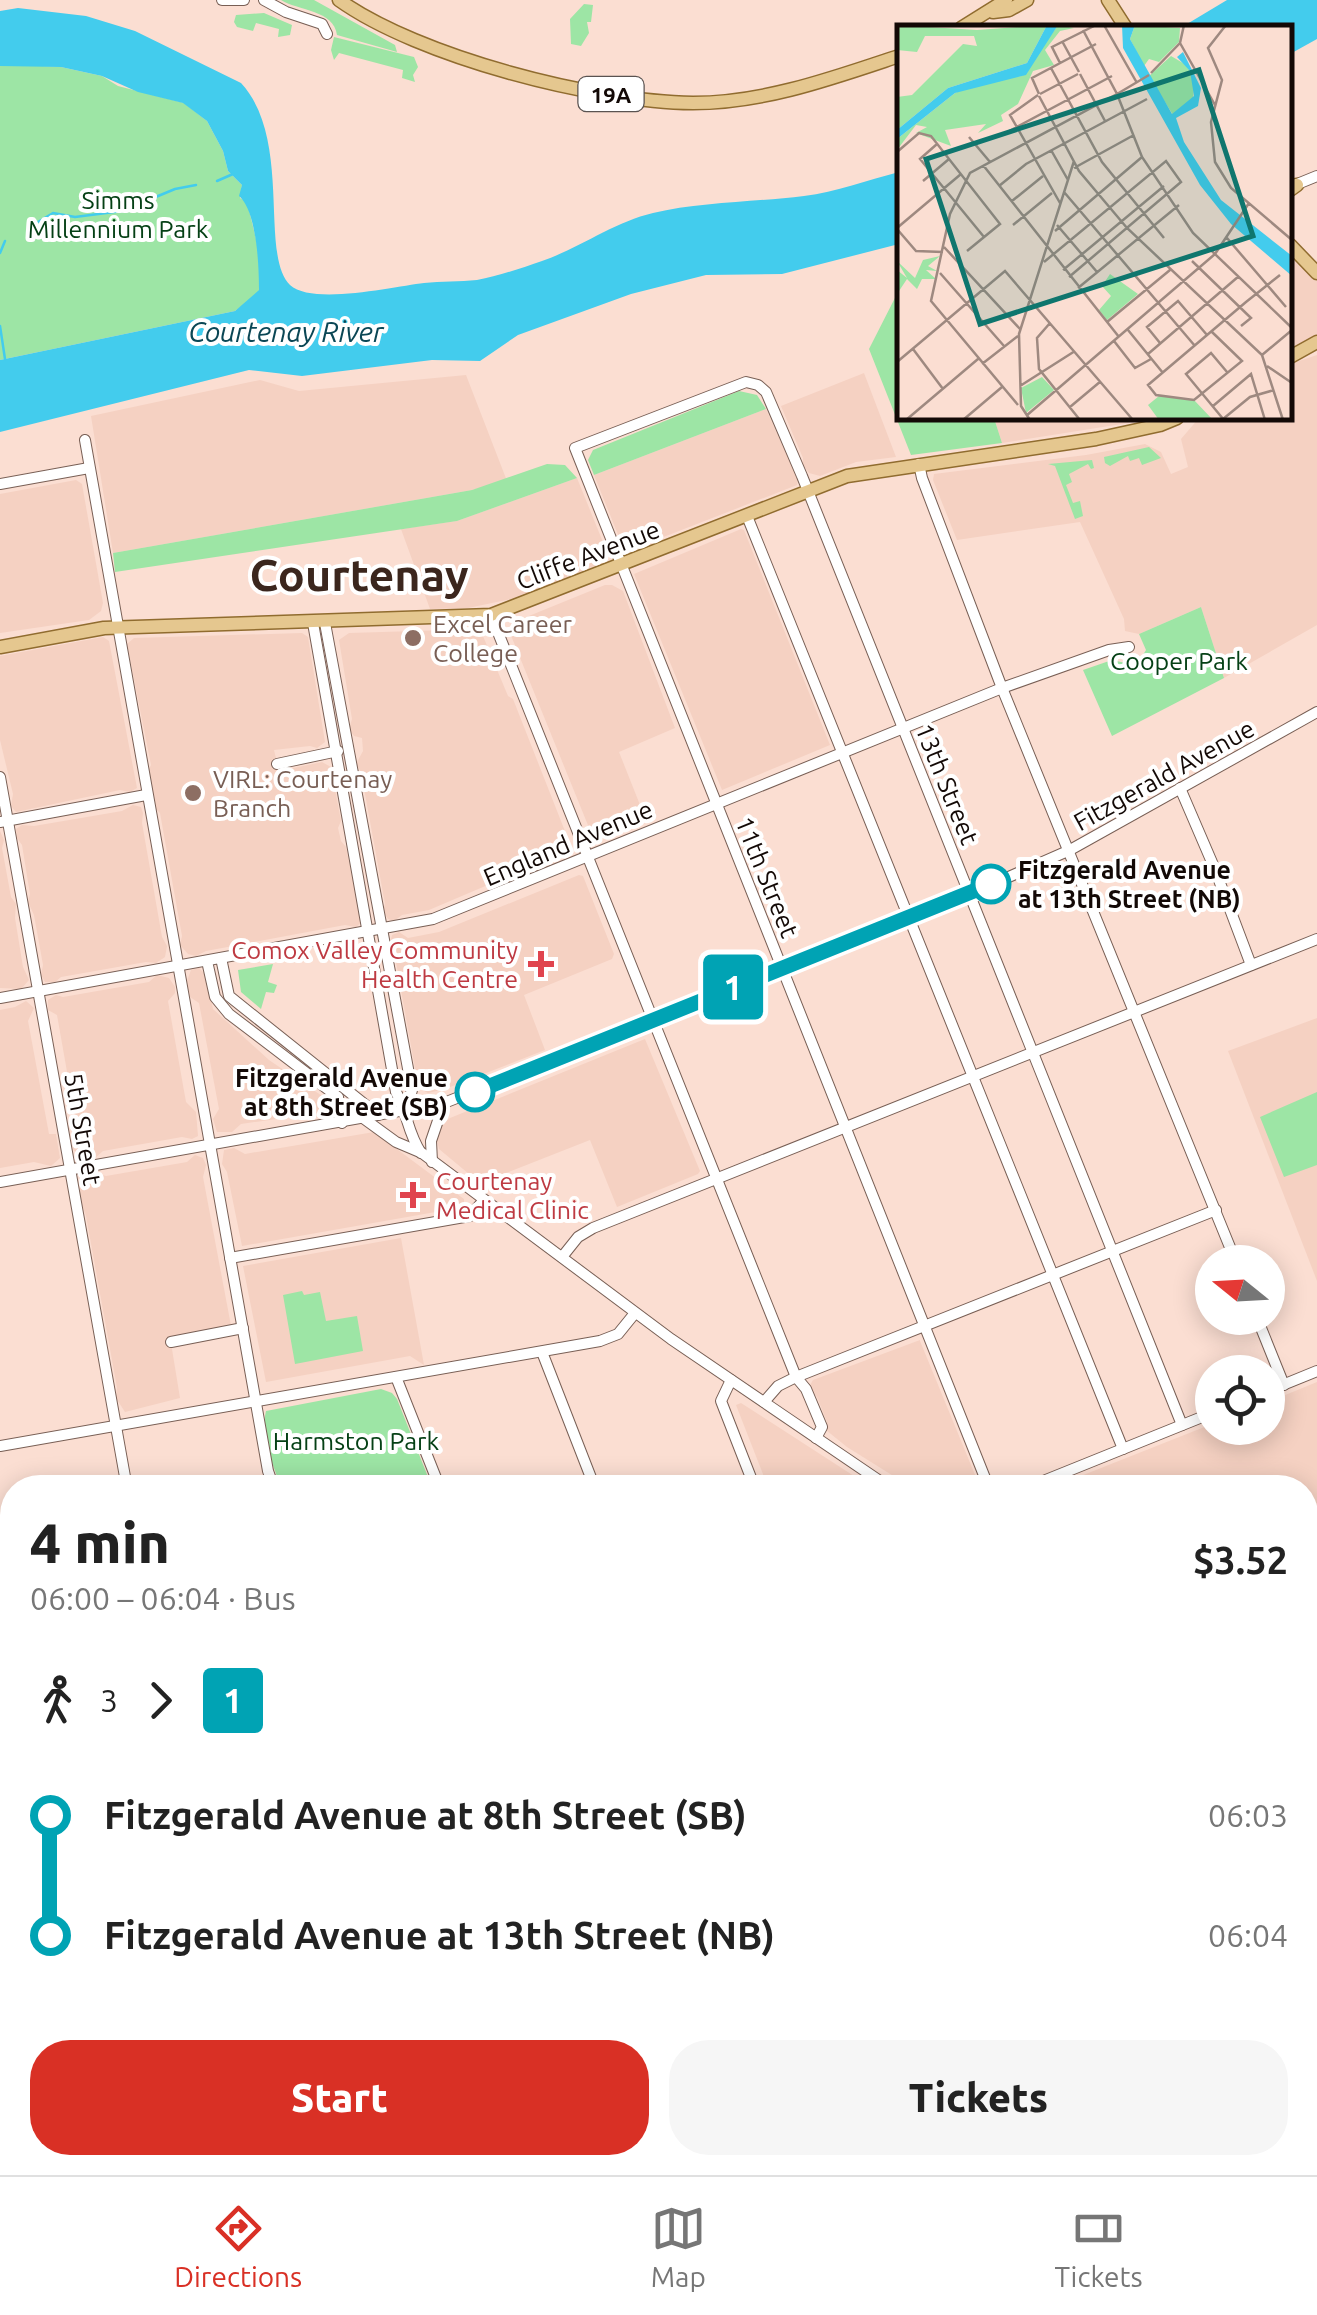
<!DOCTYPE html>
<meta charset="utf-8">
<style>
body{margin:0;font-family:Ubuntu,sans-serif;background:#f6f6f6;color:#222;height:100vh;display:flex;flex-direction:column;font-size:38px;white-space:nowrap}
*{box-sizing:border-box;margin:0}
p{font-size:32px;color:#767676}
.icon{flex:none;width:55px;height:55px;fill:none;stroke:currentColor;stroke-width:2;stroke-linecap:round;stroke-linejoin:round}
.map{position:relative;flex:1;overflow:hidden}
.panel{position:absolute;left:0px;top:1475px;width:1318px;height:700px;display:flex;flex-direction:column;background:#fff;border-radius:40px 40px 0 0;box-shadow:0 5px 25px #0003}
.panel>*{flex:none}
.badge{padding:0 20px;border-radius:8px;font-size:35px;line-height:65px}
.needle{width:65px;rotate:288deg}
.tools{position:absolute;left:1195px;top:1245px;display:grid;gap:20px}
.tools a{display:grid;place-items:center;width:90px;height:90px;border-radius:50%;background:#fff;box-shadow:0 5px 25px #0003;font-size:50px}
.map>.badge{position:absolute;translate:-50% -50%;box-shadow:0 0 0 5px #fff}
.legs{display:flex;align-items:center;gap:15px;height:110px;padding:0 30px;font-size:32px}
.legs p{margin-inline-start:auto}
.head{display:flex;align-items:center;justify-content:space-between;height:170px;padding:0 30px}
h1{font-size:55px;font-weight:800;line-height:75px}
.button{display:flex;gap:20px;margin-top:auto;padding:20px 30px}
.button a{flex:1;height:115px;border-radius:40px;background:#d93025;color:#fff;font-size:40px;font-weight:800;line-height:115px;text-align:center}
.button a+a{background:#f6f6f6;color:#222}
ul{padding:0 30px;list-style:none}
li{display:flex;align-items:center;gap:35px;height:120px;font-size:38px}
li i{display:grid;place-items:center;width:15px;height:100%;margin:0 12px;background:currentColor}
li i::after{content:'';width:25px;height:25px;margin:-12px;border:8px solid;border-radius:50%;background:#fff}
li p{margin-inline-start:auto}
li:first-child i{background:linear-gradient(#0000 50%,currentColor 0)}
li:last-child i{background:linear-gradient(currentColor 50%,#0000 0)}
.tab-bar{display:flex;justify-content:space-around;align-items:center;height:140px;border-top:2px solid #e0e0e0;background:#fff;font-size:28px;color:#767676}
.tab-bar a{display:grid;justify-items:center;gap:5px}
.tab-bar .on{color:#d93025}
.map>svg:first-child{display:block}
</style>
<div class="map">
<svg width="1317" height="2175" viewBox="0 0 1317 2175">
<rect width="100%" height="100%" fill="#fbded2"/>
<g fill="#f5d1c2">
<polygon points="1290,245 1317,273 1317,341 1290,356"/>
<polygon points="1317,355 1317,625 1224,678 1201,607 1139,634 1125,631 1124,619 1080,522 957,540 933,480 934,474 1086,455 1145,444 1161,452 1171,474 1188,467 1181,439 1199,418 1290,418 1290,364"/>
<polygon points="864,373 896,457 856,462 820,476 809,473 803,465 803,458 781,406"/>
<polygon points="466,375 507,481 472,490 113,553 91,416 260,380 299,391"/>
<polygon points="766,409 798,480 797,485 625,552 594,475"/>
<polygon points="994,418 1137,418 1128,423 1002,443"/>
<polygon points="577,478 607,552 607,561 511,599 468,608 430,609 401,529 457,521"/>
<polygon points="76,480 82,484 103,603 101,611 89,620 0,633 0,494"/>
<polygon points="741,529 744,530 830,745 722,790 634,574"/>
<polygon points="605,585 612,585 623,591 675,728 619,752 646,820 594,840 510,633 519,620"/>
<polygon points="481,629 484,630 483,636 508,696 513,699 572,849 429,910 402,915 394,921 388,919 383,911 385,904 361,772 356,764 363,751 362,738 354,736 349,729 352,719 339,640 349,633"/>
<polygon points="302,633 308,637 325,742 317,748 310,746 274,750 279,771 322,762 331,767 341,821 338,828 341,841 346,847 362,922 356,927 345,925 206,951 196,956 188,954 180,945 182,936 160,813 155,808 148,771 151,765 127,644 134,638"/>
<polygon points="103,637 109,641 137,788 130,792 120,790 16,812 11,806 13,794 0,740 0,656"/>
<polygon points="133,805 141,807 143,813 142,823 162,937 167,946 165,957 156,963 146,962 61,977 55,982 45,982 41,975 43,965 34,915 28,902 30,894 22,845 17,838 16,829 22,825 34,826 122,811"/>
<polygon points="0,831 4,840 2,848 11,897 16,904 15,918 23,967 29,980 21,989 0,988"/>
<polygon points="579,875 583,876 614,954 612,959 524,995 545,1050 445,1089 428,1093 422,1090 418,1085 394,951 390,944 392,935 399,932 408,938 439,932"/>
<polygon points="199,968 206,975 213,1009 269,1060 331,1102 334,1099 332,1111 241,1124 232,1132 217,1132 213,1119 219,1109 199,1003 190,997 187,981 191,970"/>
<polygon points="157,975 169,978 175,987 175,993 168,1001 186,1102 196,1112 198,1136 192,1139 182,1137 103,1151 95,1158 82,1159 73,1149 72,1140 78,1134 57,1015 48,1010 48,1000 56,995 63,997 149,982"/>
<polygon points="26,1001 34,1008 28,1021 49,1134 56,1134 60,1158 51,1166 34,1162 0,1168 0,1010 15,1007"/>
<polygon points="1317,1018 1317,1281 1228,1051"/>
<polygon points="645,1039 700,1171 698,1174 617,1207 590,1140 483,1182 475,1179 439,1149 436,1137 440,1126 450,1118"/>
<polygon points="374,1132 464,1199 464,1207 242,1246 227,1172 222,1164 224,1150 234,1148 245,1154"/>
<polygon points="195,1155 203,1158 206,1165 203,1177 232,1331 171,1343 180,1398 125,1412 116,1398 117,1388 86,1216 79,1196 81,1183 95,1173 106,1176 187,1162"/>
<polygon points="401,1238 424,1365 410,1356 266,1382 243,1266"/>
<polygon points="920,1340 920,1341 980,1487 911,1487 847,1447 826,1430 827,1422 817,1397 809,1387 813,1380"/>
<polygon points="1317,1382 1317,1503 1305,1508 1305,1488 1053,1487 1212,1424 1212,1428 1268,1428 1268,1402"/>
<polygon points="741,1403 871,1487 768,1487 736,1405"/>
</g>
<g fill="#9de5a5">
<path d="M281 0H314L395 45 397 52 337 35C334 10 299 11 281 0Z"/>
<polygon points="584,4 593,5 591,22 587,22 589,33 581,46 571,44 570,19"/>
<polygon points="264,13 292,25 290,35 278,37 279,29 256,23 253,31 237,27 234,22 236,15"/>
<polygon points="334,37 414,57 418,67 413,75 415,82 402,78 403,70 339,53 334,60 331,50"/>
<path d="M23 65 61 67 102 76 118 86 184 103 207 121 223 151 228 171 242 185 240 198 247 202C252 224 266 269 259 290 257 300 242 305 235 311L0 360V66Z"/>
<polygon points="899,290 899,418 994,418 1002,443 911,455 869,349"/>
<polygon points="739,391 757,395 766,409 594,475 588,460 593,450"/>
<polygon points="1149,447 1161,458 1142,465 1139,458 1130,461 1128,456 1110,466 1105,463 1104,457"/>
<polygon points="1092,460 1094,468 1091,469 1088,464 1069,474 1072,482 1066,485 1073,503 1080,501 1083,516 1075,519 1055,466 1048,464"/>
<polygon points="547,464 565,465 577,478 457,521 115,572 113,553 472,490"/>
<polygon points="1201,607 1224,678 1112,736 1083,670 1112,660 1130,664 1138,663 1146,650 1139,634"/>
<polygon points="273,964 268,982 277,985 274,993 266,992 261,1009 241,992 238,970"/>
<polygon points="1317,1092 1317,1165 1284,1177 1260,1117"/>
<polygon points="302,1291 304,1295 320,1292 326,1321 357,1316 363,1351 295,1364 283,1295"/>
<path d="M381 1389 392 1393 397 1399 432 1487H281C273 1465 260 1434 266 1411Z"/>
</g>
<g fill="#43cced">
<polygon points="1227,0 1317,0 1317,39 1290,54 1290,28 1182,27"/>
<path d="M18 8 86 16 135 31 241 83C293 139 259 255 290 285 313 306 396 286 424 283 441 281 460 282 477 280 498 276 522 268 542 261 580 248 614 222 653 213 700 202 756 202 804 196 836 192 868 180 899 172V244L782 274 706 275 631 294 518 335 480 361 432 360 302 376 249 370 0 432V360L235 311 259 290C259 267 257 211 239 196L242 185 228 171 223 151 207 121 183 103 138 92 102 76 61 67 0 66V11Z"/>
</g>
<g fill="none" stroke-linecap="round" stroke-linejoin="round">
<g stroke="#43cced" stroke-width="2.5">
<polyline points="217,181 233,174"/>
<polyline points="28,228 53,213 75,217 122,211 175,189 196,185"/>
<polyline points="0,253 5,241"/>
<polyline points="0,326 5,359"/>
</g>
<g stroke="#785f55" stroke-width="12">
<g id="minor">
<polyline points="222,0 244,0"/>
<polyline points="264,0 286,12 322,24 327,34"/>
<polyline points="1290,187 1317,176"/>
<polyline points="85,440 268,1471 274,1488"/>
<polyline points="919,464 922,478 1002,688 1236,1262"/>
<polyline points="0,484 89,468"/>
<polyline points="747,516 1123,1449"/>
<polyline points="491,615 796,1377 806,1389 822,1427 816,1438"/>
<path d="M313 623 396 1092C407 1112 408 1134 421 1153"/>
<polyline points="325,623 412,1090 406,1110"/>
<polyline points="277,764 338,751"/>
<polyline points="0,777 127,1488"/>
<polyline points="1180,788 1214,867 1251,965"/>
<polyline points="0,822 146,795"/>
<polyline points="221,958 229,996 378,1115"/>
<polyline points="207,961 215,997 229,1014 338,1097 342,1123"/>
<polyline points="0,998 433,919 1002,688 1109,650 1129,647"/>
<polyline points="363,1118 396,1142 422,1153 671,1339 890,1488"/>
<polyline points="432,1162 431,1141 444,1103"/>
<polyline points="0,1182 444,1103 970,894 1070,850 1317,712"/>
<polyline points="562,1257 578,1237 593,1228 1317,939"/>
<polyline points="230,1258 470,1216 484,1200"/>
<polyline points="1257,1318 1284,1385"/>
<polyline points="171,1342 243,1328"/>
<polyline points="542,1352 595,1488"/>
<polyline points="396,1377 440,1488"/>
<polyline points="731,1380 721,1401 755,1488"/>
<polyline points="1268,1391 1317,1371"/>
<polyline points="764,1402 778,1386 796,1377 1216,1210"/>
<polyline points="0,1446 600,1341 618,1334 635,1313"/>
<polyline points="989,1488 575,448 746,382 758,385 766,392 802,476 1182,1425"/>
<polyline points="1026,1488 1212,1413"/>
<polyline points="0,1552 7,1591"/>
<polyline points="1305,1739 1317,1734"/>
<polyline points="1305,1790 1317,1799"/>
<polyline points="0,1791 12,1786"/>
<polyline points="1305,1964 1317,1959"/>
<polyline points="0,2031 12,2026"/>
<polyline points="1305,2141 1317,2136"/>
<polyline points="276,2162 281,2175"/>
<polyline points="499,2162 519,2175"/>
<polyline points="1111,2162 1116,2175"/>
<polyline points="109,2175 140,2162"/>
<polyline points="447,2175 480,2162"/>
<polyline points="842,2175 869,2162"/>
<polyline points="1221,2175 1252,2162"/>
</g>
</g>
<g stroke="#906c2f" stroke-width="15">
<g id="major">
<path d="M339 0C419 57 594 102 693 103 764 103 833 78 899 56"/>
<polyline points="1108,0 1126,28"/>
<polyline points="993,12 1009,10 1027,0"/>
<polyline points="961,28 1006,0"/>
<polyline points="1290,190 1297,185"/>
<polyline points="1290,245 1317,273"/>
<polyline points="1290,357 1317,342"/>
<polyline points="0,647 104,628 491,615 847,476 1096,439 1160,425 1177,418"/>
</g>
</g>
<use href="#minor" stroke="#fff" stroke-width="10"/>
<use href="#major" stroke="#e5c78f" stroke-width="12"/>
</g>
<g fill="none" stroke-linecap="round" stroke-linejoin="round">
<g stroke="#fff" stroke-width="22">
<polyline id="line-1" points="475,1092 991,884"/>
</g>
<use href="#line-1" stroke="#00a3b4" stroke-width="15"/>
</g>
<g fill="#8d6e63" stroke="#fff" stroke-width="4">
<circle cx="413" cy="638" r="10"/>
<circle cx="193" cy="793" r="10"/>
</g>
<g fill="#fff" stroke="#00a3b4" stroke-width="5">
<circle cx="991" cy="884" r="18"/>
<circle cx="475" cy="1092" r="18"/>
</g>
<g fill="#e0444e" stroke="#fff" stroke-width="4">
<path d="M536 949h10v10h10v10h-10v10h-10v-10h-10v-10h10z"/>
<path d="M408 1180h10v10h10v10h-10v10h-10v-10h-10v-10h10z"/>
</g>
<g text-anchor="middle" dominant-baseline="central" stroke-width="8" stroke-linejoin="round" paint-order="stroke">
<rect fill="#fff" stroke="#5a5351" stroke-width="2.5" x="578.5" y="77" width="65" height="34" rx="8"/>
<g font-size="22" font-weight="bold" fill="#130906">
<text x="611" y="94">19A</text>
</g>
<g font-size="25" fill="#054015" stroke="#fff">
<text x="118" y="200">Simms<tspan x="118" dy="29">Millennium Park</tspan></text>
<text x="1179" y="661">Cooper Park</text>
<text x="356" y="1441">Harmston Park</text>
</g>
<g font-size="25" fill="#130906" stroke="#fff">
<text transform="translate(588 555) rotate(-21)">Cliffe Avenue</text>
<text transform="translate(1164 775) rotate(-29)">Fitzgerald Avenue</text>
<text transform="translate(947 784) rotate(68)">13th Street</text>
<text transform="translate(568 843) rotate(-23)">England Avenue</text>
<text transform="translate(767 877) rotate(68)">11th Street</text>
<text transform="translate(83 1129) rotate(80)">5th Street</text>
</g>
<g font-size="25" fill="#785e54" stroke="#fff" text-anchor="start">
<text x="433" y="624">Excel Career<tspan x="433" dy="29">College</tspan></text>
<text x="213" y="779">VIRL: Courtenay<tspan x="213" dy="29">Branch</tspan></text>
</g>
<g font-size="25" font-weight="bold" fill="#130906" stroke="#fff" text-anchor="start">
<text x="1018" y="870">Fitzgerald Avenue<tspan x="1018" dy="29">at 13th Street (NB)</tspan></text>
<text x="448" y="1078" text-anchor="end">Fitzgerald Avenue<tspan x="448" dy="29">at 8th Street (SB)</tspan></text>
</g>
<g font-size="25" fill="#be3a42" stroke="#fff" text-anchor="end">
<text x="518" y="950">Comox Valley Community<tspan x="518" dy="29">Health Centre</tspan></text>
<text x="436" y="1181" text-anchor="start">Courtenay<tspan x="436" dy="29">Medical Clinic</tspan></text>
</g>
<g font-size="28" font-style="italic" fill="#0b4755" stroke="#fff">
<text x="286" y="331">Courtenay River</text>
</g>
<g font-size="45" font-weight="bold" fill="#3b261d" stroke="#fff">
<text x="359" y="574">Courtenay</text>
</g>
</g>
<g transform="translate(897 25)">
<rect width="395" height="395" fill="#fbded2"/>
<path d="M0 0 80 5 150 0 130 38 51 63 0 105V72L15 70 66 19 80 21 77 11H28L20 27 0 25ZM161 0 177 3 163 6 148 25 157 40 136 46 121 79 104 90 106 96 81 108 89 99 48 105 54 121 19 108 30 102 19 100 0 125V114L58 68 86 55 125 51ZM238 0 283 3 282 17 262 37 252 34 247 41 233 14ZM274 31 291 41 297 61 296 76 276 90 252 51ZM43 231 31 241 40 246 29 245 39 254H25L20 264 10 254 0 269V245L10 253 0 236 18 253 26 235ZM213 249 241 269 210 295 202 285 214 271 205 261ZM145 352 157 365 129 388 124 363ZM262 371 297 375 316 395H262L251 380Z" fill="#9de5a5"/>
<path d="M150 0H161L129 50 58 68 0 114V105L51 63 130 38ZM225 0H238L233 14 275 89 297 71 293 46 280 32 286 27 304 63 301 81 279 93 287 117 324 175 395 231V251L334 199 303 160 226 23Z" fill="#43cced"/>
<path fill="none" stroke="#9e8980" stroke-width="2.5" d="M207 0 240 58M329 0 311 23 325 55 314 97 318 137 334 163 395 215M165 16 182 47M283 18 318 80M163 38 155 22 199 0M154 43 205 137 267 213M254 48 283 18 287 0M183 49 208 96M142 69 135 53 199 19M143 69 181 49M220 69 245 132 296 208 395 303M220 69 252 50M141 70 113 90 163 178M142 71 182 146 230 203 365 330 386 395M103 111 215 51M72 112 93 137M40 119 23 134 87 212M154 125 171 155M0 127 22 108 34 111 103 199 70 226M86 140 222 312M177 143 237 110M26 156 52 134M102 161 129 139 250 74M167 167 298 321M115 176 146 151M116 200 155 168M160 200 200 247M0 203 64 149M0 204 19 226 46 227M158 206 245 132M330 213 389 282M47 222 123 304M318 229 352 178M295 236 354 293 344 301M147 237 269 136 284 157 172 252M166 245 267 161M43 248 107 321M181 263 282 180M210 297 273 245M153 298 140 313 142 344 183 395M231 305 266 348M315 307 345 336 297 375 259 370 251 360 349 277 383 250M217 316 238 343 254 334M263 318 250 302 281 276 310 310M16 324 46 364M251 329 342 251M365 330 395 305M0 337 108 246 236 395M85 339 121 311M370 341 395 358M123 361 178 326M121 380 34 276 53 189 73 148 220 69 186 5M316 381 354 349 368 395M173 382 204 356M129 391 318 229M326 394 353 372 377 365M9 395 81 334M66 395 105 362M133 395 124 381 122 309 177 136M327 395 289 349 314 328 330 347"/>
<path fill="#0f766e" fill-opacity="0.15" stroke="#0f766e" stroke-width="5" d="M302 45 356 211 83 299 29 134Z"/>
<rect width="395" height="395" fill="none" stroke="#130906" stroke-width="5"/>
</g>
</svg>
<div class="tools">
<a><svg class="needle" viewBox="-14 -14 28 28"><path d="M0-13l5 13h-10z" fill="#e53935"/><path d="M0 13l5-13h-10z" fill="#767676"/></svg></a>
<a><svg class="icon" aria-label="locate" viewBox="0 0 24 24"><circle cx="12" cy="12" r="6"/><path d="M12 2v4M12 18v4M2 12h4M18 12h4"/></svg></a>
</div>
<b class="badge" style="left:733px;top:987px;background:#00a3b4;color:#fff">1</b>
<section class="panel">
<div class="head"><div><h1>4 min</h1><p>06:00 – 06:04 · Bus</p></div><b>$3.52</b></div>
<div class="legs"><svg class="icon" aria-label="walk" viewBox="0 0 24 24"><circle cx="13" cy="4" r="2"/><path d="M13 8l-2 6 4 7M11 14l-3 7M7 12l3-4h3l4 4"/></svg>3<svg class="icon" aria-label="forward" viewBox="0 0 24 24"><path d="M9 5l7 7-7 7"/></svg><b class="badge" style="background:#00a3b4;color:#fff">1</b></div>
<ul>
<li><i style="color:#00a3b4"></i><b>Fitzgerald Avenue at 8th Street (SB)</b><p>06:03</p></li>
<li><i style="color:#00a3b4"></i><b>Fitzgerald Avenue at 13th Street (NB)</b><p>06:04</p></li>
</ul>
<div class="button"><a>Start</a><a>Tickets</a></div>
</section>
</div>
<nav class="tab-bar">
<a class="on"><svg class="icon" aria-label="directions" viewBox="0 0 24 24"><path d="M12 3l9 9-9 9-9-9zM9 14v-3h6M13 9l2 2-2 2"/></svg>Directions</a>
<a><svg class="icon" aria-label="map" viewBox="0 0 24 24"><path d="M3 6l6-2 6 2 6-2v14l-6 2-6-2-6 2zM9 4v14M15 6v14"/></svg>Map</a>
<a><svg class="icon" aria-label="tickets" viewBox="0 0 24 24"><path d="M3 7h18v10H3zM15 7v10"/></svg>Tickets</a>
</nav>
